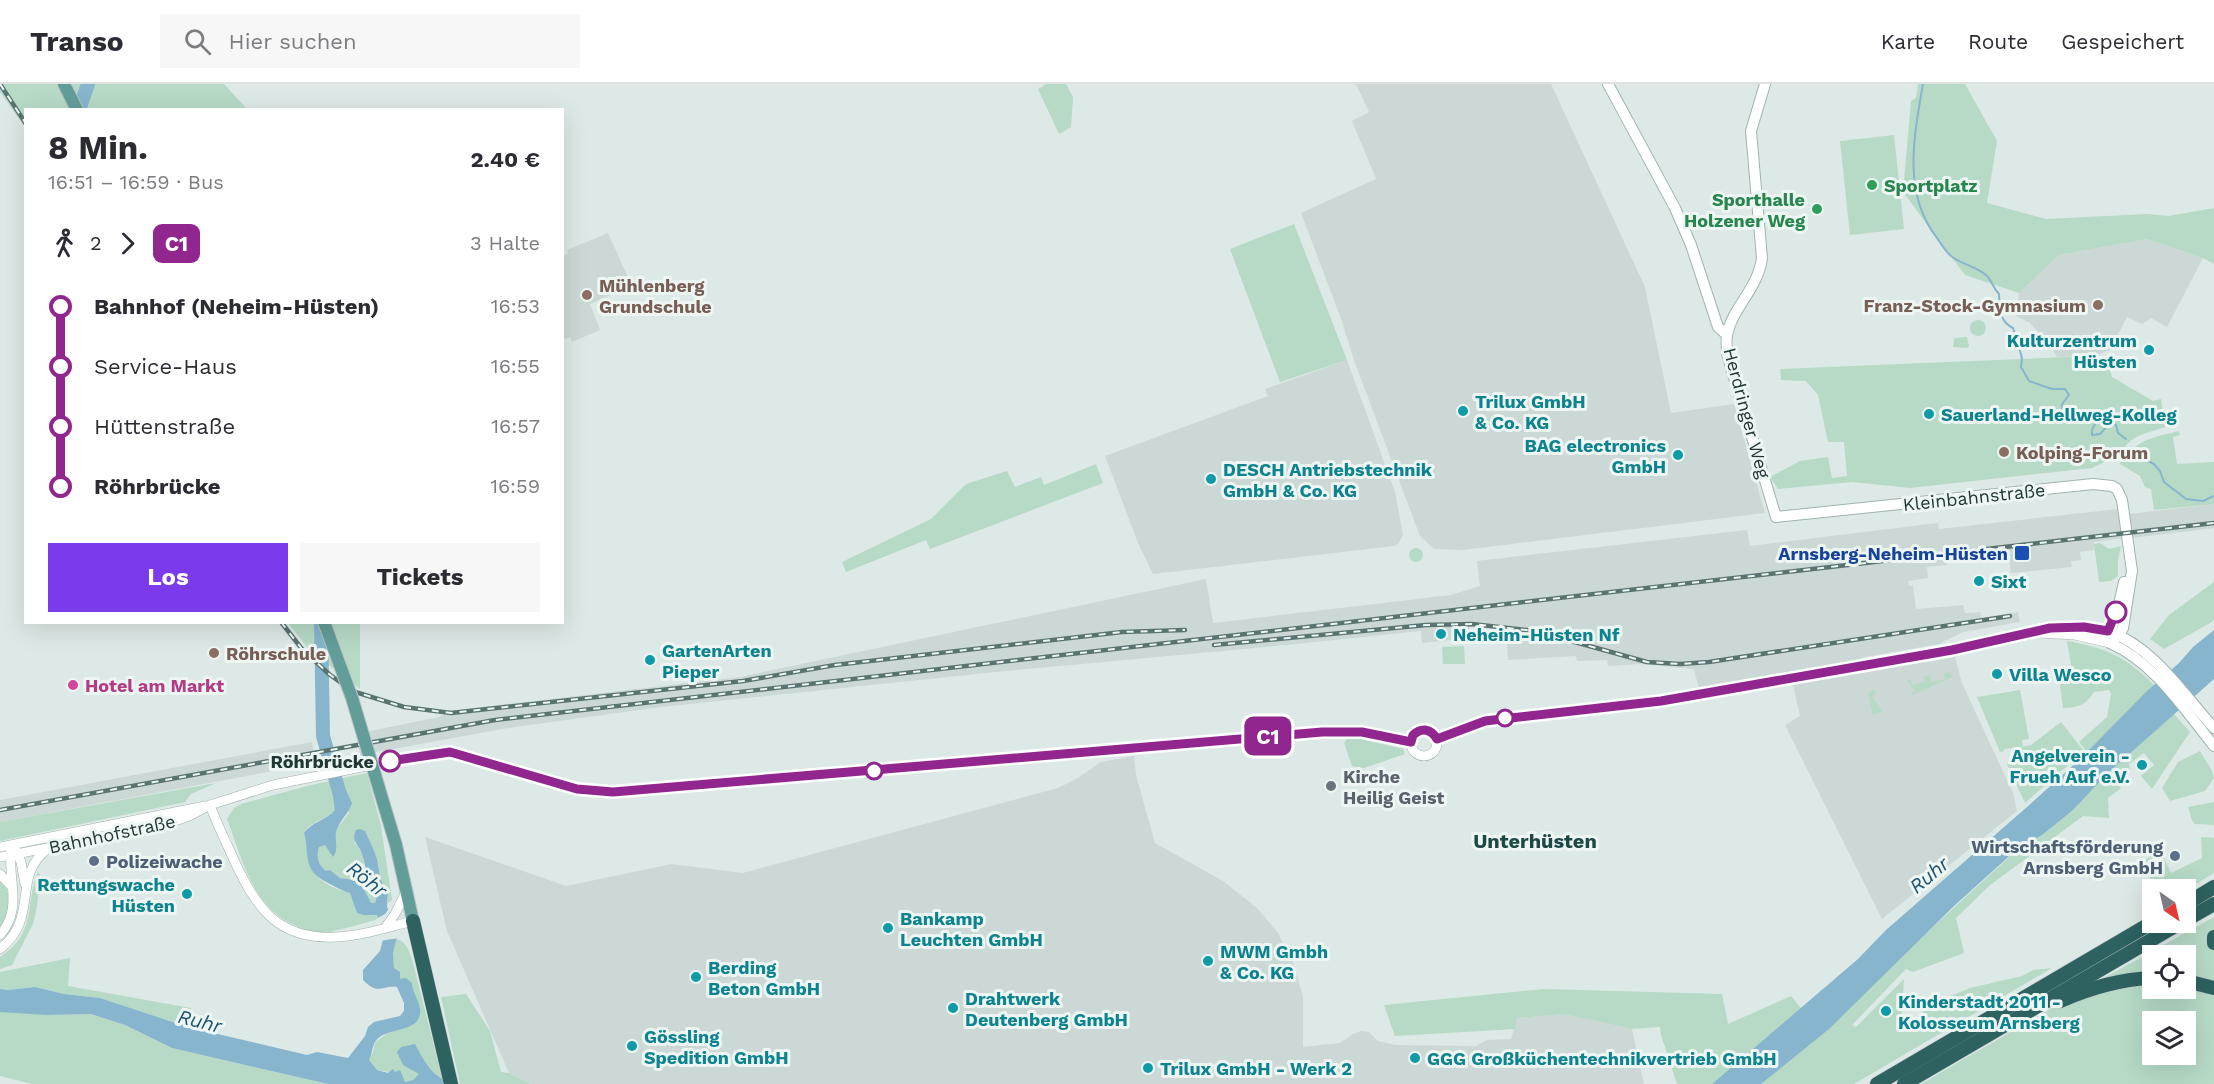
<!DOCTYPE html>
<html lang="de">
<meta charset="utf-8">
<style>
body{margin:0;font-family:"Work Sans",sans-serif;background:#f7f7f7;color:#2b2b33;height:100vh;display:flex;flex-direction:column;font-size:22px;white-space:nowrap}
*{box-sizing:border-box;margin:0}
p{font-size:20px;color:#7c7c81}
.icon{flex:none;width:33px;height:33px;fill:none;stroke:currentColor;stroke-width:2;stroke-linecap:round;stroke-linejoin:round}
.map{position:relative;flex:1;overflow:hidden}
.sheet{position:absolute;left:24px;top:24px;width:540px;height:516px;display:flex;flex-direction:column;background:#fff;border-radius:0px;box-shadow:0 6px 24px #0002}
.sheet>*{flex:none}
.badge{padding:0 12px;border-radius:9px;font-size:21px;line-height:39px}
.needle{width:39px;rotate:146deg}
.buttons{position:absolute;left:2142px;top:795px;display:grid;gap:12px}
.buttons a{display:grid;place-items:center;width:54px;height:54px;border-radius:0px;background:#fff;box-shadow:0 6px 24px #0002;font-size:30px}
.map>.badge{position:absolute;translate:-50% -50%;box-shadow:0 0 0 3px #fff}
.legs{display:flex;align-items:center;gap:9px;height:66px;padding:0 24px;font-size:20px}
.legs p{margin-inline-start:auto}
.head{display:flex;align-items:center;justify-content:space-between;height:102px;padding:0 24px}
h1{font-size:33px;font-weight:700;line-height:45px}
.primary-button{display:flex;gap:12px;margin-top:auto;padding:12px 24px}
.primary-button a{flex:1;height:69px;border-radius:0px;background:#7c3aed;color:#fff;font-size:24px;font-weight:700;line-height:69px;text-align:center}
.primary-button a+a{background:#f7f7f7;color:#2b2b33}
ul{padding:0 24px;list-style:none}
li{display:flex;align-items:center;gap:21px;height:60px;font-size:22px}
li i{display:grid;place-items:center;width:9px;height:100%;margin:0 8px;background:currentColor}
li i::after{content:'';width:15px;height:15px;margin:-8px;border:4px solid;border-radius:50%;background:#fff}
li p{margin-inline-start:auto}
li:first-child i{background:linear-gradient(#0000 50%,currentColor 0)}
li:last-child i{background:linear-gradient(currentColor 50%,#0000 0)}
header{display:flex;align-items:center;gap:36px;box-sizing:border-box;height:84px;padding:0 30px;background:#fff;border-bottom:2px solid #e1e1e2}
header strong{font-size:28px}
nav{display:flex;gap:33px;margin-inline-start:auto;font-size:21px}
.search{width:420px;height:54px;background:#f7f7f7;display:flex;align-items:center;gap:15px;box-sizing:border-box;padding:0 21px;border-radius:0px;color:#7c7c81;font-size:22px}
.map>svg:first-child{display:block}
</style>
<header>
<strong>Transo</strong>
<div class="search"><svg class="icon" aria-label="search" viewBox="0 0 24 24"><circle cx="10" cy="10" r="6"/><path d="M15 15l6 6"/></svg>Hier suchen</div>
<nav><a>Karte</a><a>Route</a><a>Gespeichert</a></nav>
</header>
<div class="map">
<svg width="2214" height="1000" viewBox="0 0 2214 1000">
<rect width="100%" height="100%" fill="#dde9e6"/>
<g fill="#ccd8d5">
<polygon points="1356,0 1551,0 1645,203 1671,329 1734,320 1765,429 1463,466 1434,465 1420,452 1355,279 1341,235 1301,129 1376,95 1352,37 1369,28"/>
<polygon points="608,149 632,202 590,220 600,246 572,258 570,253 563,256 563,172 568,170 567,166"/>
<polygon points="2147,155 2203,174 2167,243 2151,234 2142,240 2127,233 2110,266 2094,272 2057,273 2052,264 2030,239 2016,232 2019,209 2059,171"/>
<polygon points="1347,276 1395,408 1403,450 1399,459 1394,462 1153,490 1138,459 1105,372 1268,312 1265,305"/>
<polygon points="2214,420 2214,444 2132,454 2129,430"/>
<polygon points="2118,425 2124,454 2094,458 2095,466 2080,468 2081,476 2071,477 2072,483 2011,489 2009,472 1947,476 1947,481 1927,483 1928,494 1908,497 1909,502 1913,501 1916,525 1963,521 1965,529 1980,528 1982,534 2018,528 2020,538 1963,548 1939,560 1865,573 1804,592 1700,609 1694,585 1639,580 1608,582 1607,576 1577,577 1576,572 1508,576 1506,546 1470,543 1470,554 1422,559 1421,547 1410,548 1287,561 1015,586 661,623 508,644 360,671 356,650 439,633 449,627 740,593 1206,495 1213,539 1451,511 1480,502 1477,477 1747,446 1750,462 1938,439 1939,445"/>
<polygon points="1955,573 1962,599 2013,709 2017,727 1882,835 1785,641 1800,632 1793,601"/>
<polygon points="312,658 316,679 0,738 0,716"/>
<polygon points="1134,672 1136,691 1155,759 1223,797 1257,824 1278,849 1294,881 1303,913 1303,963 1340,959 1353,950 1361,947 1369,948 1378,957 1395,961 1476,962 1487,956 1511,955 1517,934 1564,930 1632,945 1644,1000 531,1000 509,989 447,847 425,753 566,802 672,780 743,789 1058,704 1076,695 1101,678"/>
</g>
<g fill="#b6dac6" fill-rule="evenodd">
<polygon points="0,0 224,0 247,25 26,26 25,43 0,8"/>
<polygon points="1046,0 1066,0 1073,13 1071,43 1059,50 1038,5"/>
<polygon points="1918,0 1965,0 1997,57 1987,119 2046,135 2147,130 2168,132 2214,124 2214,180 2203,174 2147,155 2059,171 2019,209 1965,191 1903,108 1911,17 1916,14"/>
<polygon points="1894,51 1904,145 1850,151 1840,57"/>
<polygon points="1294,140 1347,276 1280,298 1230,165"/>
<circle cx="1978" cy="244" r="8"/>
<polygon points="1967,253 1969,262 1967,264 1953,263 1954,254"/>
<path d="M2094 272 2109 281 2112 293 2153 317 2161 315 2165 343C2139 352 2127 351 2118 378L2109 376 2092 384 1910 404 1852 398 1778 405 1770 393 1800 377 1828 373 1832 394 1847 392 1844 358H1828L1818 311 1806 297 1781 296 1780 285Z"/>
<path d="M2179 347 2180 351 2173 353 2177 380 2214 378V420L2154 426 2151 405 2145 403 2140 392 2120 380C2136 355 2152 354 2179 347Z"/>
<polygon points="1096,380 1103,399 930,465 926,456 846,488 842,478 931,435 966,400 1007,387 1015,403 1041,393 1044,401"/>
<polygon points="2100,459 2109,465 2121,462 2118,476 2118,492 2111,497 2099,498 2094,460"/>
<circle cx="1416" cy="471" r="7"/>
<polygon points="2214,498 2214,536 2210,539 2164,565 2150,555 2169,531"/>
<polygon points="288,539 360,539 360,605 311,568"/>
<path d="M2067 557C2106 564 2125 572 2154 601L2087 668 2079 658 2107 633 2111 610 2109 606 2094 608C2086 621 2077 624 2063 624L2059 594 2073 592Z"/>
<polygon points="1464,562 1465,580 1443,580 1442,563"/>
<polygon points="1950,588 1952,593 1913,611 1911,610 1915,607 1907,596 1911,595 1912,601 1925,598 1924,592 1930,591 1931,598 1945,595 1944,589"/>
<polygon points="1874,605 1876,609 1872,612 1882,627 1873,631 1868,610"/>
<polygon points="2020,606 2029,655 2022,656 2023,662 2020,663 2031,661 2061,638 2084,667 2025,719 2007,680 2021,677 2020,663 2004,665 2004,667 2000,668 1977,613"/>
<polygon points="2174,630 2190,648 2152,705 2141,692 2154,681 2144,669 2129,680 2130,686 2123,693 2120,705 2108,714 2109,734 2083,732 1989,802 1956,834 1964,869 1913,888 1906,885 1852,941 1856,943 1904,895 1901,942 1923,939 1923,927 1939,917 1970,904 2022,892 2033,886 2052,884 1854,1000 1761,1000 2017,766 2042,751 2072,727 2109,688"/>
<polygon points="1352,653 1403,665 1405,670 1361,685 1352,682 1344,659 1347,655"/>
<polygon points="2200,667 2212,687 2214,694 2205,707 2170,717 2162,704 2178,678"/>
<path d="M367 689 381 742 392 816 388 819V807C378 794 380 789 377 775 374 765 369 756 365 747L354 758 363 770 364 785 376 817 375 819H371L360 797 340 794 330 786 326 787C318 780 316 774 319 763L325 760 349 729 342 698 331 699 336 726C329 734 308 739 305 747 302 755 314 789 320 795 328 802 341 807 350 809L357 829 363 831H377L379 835C362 840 342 845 326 849 318 851 306 846 299 843 253 826 243 777 227 735L234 724 241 720 307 702Z"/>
<polygon points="216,699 191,710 185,718 0,757 0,738"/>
<polygon points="2214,718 2214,741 2195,740 2192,736 2188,723"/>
<polygon points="2201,753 2214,754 2214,789 2186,806 2153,805 2146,775 2161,767 2171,789 2202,774"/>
<path d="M38 788 40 791 37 823 33 840 12 881 0 885V873C38 848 24 821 38 788Z"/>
<path d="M0 796C14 811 10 828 0 844Z"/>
<path d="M2214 833V1000H1921L2100 896ZM2152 872H2186V904H2152ZM2152 938H2186V970H2152Z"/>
<path d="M396 855C406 856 409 867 412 875L443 998 427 982 415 960 419 991 413 996 405 998 395 989 377 986 369 976 373 968 375 958 391 947 413 941 420 923 412 906 400 895 394 885 393 869Z"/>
<polygon points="70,874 68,902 191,924 188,943 100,914 64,910 35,903 8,906 0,905 0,888"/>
<polygon points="1544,905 1722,910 1728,940 1791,912 1801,924 1712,1000 1677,1000 1661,951 1660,943 1632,945 1564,930 1517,934 1515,945 1395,952 1384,921"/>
<polygon points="466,910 490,947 501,988 509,989 531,1000 460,1000 441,913"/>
<polygon points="8,927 46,931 91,930 125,941 172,964 328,1000 32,1000 0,992 0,928"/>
</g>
<g fill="#86b5cd">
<polygon points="2214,546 2214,595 2109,688 2072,727 2042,751 2016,766 1954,822 1829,945 1761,1000 1712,1000 1858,875 1886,846 2027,723 2078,677 2147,607 2179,579 2193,563"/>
<path d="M342 698 352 719C349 729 341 735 337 745 333 754 340 764 333 773L325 761 319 763C316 774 318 780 326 787L330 786 340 794 360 797 371 819H375L376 816C369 800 367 790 363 773 361 762 350 758 356 746L360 745 365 747C369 756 374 765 377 775 380 789 378 794 388 807L387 823 398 849 393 869 394 884 400 888V895L406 894 412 899C412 910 422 919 420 930 417 950 385 942 375 958 372 963 372 971 369 976L377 986 388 989 393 985 395 988 400 986 405 998 413 996 419 990 403 981 397 968 401 963 415 960C426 980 433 995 456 1000H328L172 964 125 941 91 930 46 931 0 928V905L8 906 35 903 64 910 100 914 188 943 307 971 317 968 348 974 365 952 368 943 374 938 400 932 404 927V919L397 903C381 901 379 912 363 896V886L380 867 384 852 377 831H363L357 829 350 809C342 807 336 803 328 799 302 786 310 773 304 749 311 738 327 736 335 726L331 699Z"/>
</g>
<polygon fill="#dde9e6" points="390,823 398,835 401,849 400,854 379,857 380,852 376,835 385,830"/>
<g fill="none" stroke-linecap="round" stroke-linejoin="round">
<g stroke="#86b5cd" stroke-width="2">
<path d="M1923 0C1914 52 1902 109 1937 154 1941 160 1946 168 1951 172 1962 181 1977 182 1987 192 1993 198 1992 203 1999 210 2000 225 1999 237 2013 244L2022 274 2021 283 2029 297 2052 305H2065L2069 311 2062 320V327L2066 331 2084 327 2093 334 2095 340 2092 346V351L2100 350 2109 340 2116 341 2118 349 2126 355"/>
<polyline points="2139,369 2142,374 2154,380 2160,387 2164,398 2186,415 2203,417 2214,412"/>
</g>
<g stroke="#86b5cd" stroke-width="14">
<polyline points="79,26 88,0"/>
<polyline points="321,538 323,652 341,714"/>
</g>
<g stroke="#a1b0ad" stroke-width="10">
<g id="tertiary">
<polyline points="2040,549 2075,551 2110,559"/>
<circle cx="1424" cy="659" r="13"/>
<polyline points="1437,655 1484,637 1661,617 1952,566 2050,544 2084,543 2108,547"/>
<path d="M210 721C217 740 226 758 234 776 256 824 278 856 336 853 362 852 388 843 413 837"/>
<polyline points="0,763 205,722"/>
<polyline points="15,765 21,778 25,800"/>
<polyline points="0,773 161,742 189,732 210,721 273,701 441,667 476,674 577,705 613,708 1322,648 1362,648 1411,658"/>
<polyline points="0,790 12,803"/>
<polyline points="385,844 395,830 406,808"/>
<path d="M0 851C23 825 8 797 11 767"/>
<path d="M0 865C40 833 11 794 47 765"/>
</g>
</g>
<g stroke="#9db4b0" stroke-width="12">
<g id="secondary">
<polyline points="1608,0 1675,124 1691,161 1718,243 1727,251"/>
<path d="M1765 0 1751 47 1762 174C1758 205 1732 224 1727 251 1726 257 1727 264 1727 270L1776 433 2093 400 2112 402 2117 405 2122 416 2132 487 2123 544 2119 551 2110 559"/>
<path d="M2108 547C2155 564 2182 609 2214 644"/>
<polyline points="2109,552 2108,547 2119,520 2124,498"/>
<path d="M2110 559C2155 579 2184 625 2214 662"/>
</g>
</g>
<g stroke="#bcc3c2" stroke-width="14">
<g id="primary">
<polyline points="64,0 77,26"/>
<polyline points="396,761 413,837"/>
</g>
</g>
<g stroke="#bcc3c2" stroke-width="15">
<g id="motorway">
<polyline points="2186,820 2214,803"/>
<polyline points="2186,836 2214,820"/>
<polyline points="413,837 451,1000"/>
<polyline points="2214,853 2214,859"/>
<polyline points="2186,897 2214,904"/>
<path d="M2060 917C2090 904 2119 895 2152 894"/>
<polyline points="1877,1000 2153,838"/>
<polyline points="1904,1000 2182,838"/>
</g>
</g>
<use href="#tertiary" stroke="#fff" stroke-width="9"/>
<use href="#secondary" stroke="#fff" stroke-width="10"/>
<use href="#primary" stroke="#639d99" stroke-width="12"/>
<use href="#motorway" stroke="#2d6261" stroke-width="14"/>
<g stroke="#597371" stroke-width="4.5">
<g id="rail">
<polyline points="0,0 26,40"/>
<polyline points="281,538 302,565 329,590 352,607 404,623 451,629 743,597 835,581 1122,548 1185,546"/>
<polyline points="1214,561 1426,541 1472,540 1535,547 1647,578 1680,580 1709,578 2010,532"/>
<polyline points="0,726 495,636 2214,439"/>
</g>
</g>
<use href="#rail" stroke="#edf6f3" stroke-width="2" stroke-dasharray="7" stroke-linecap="butt"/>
<g stroke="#bcc3c2" stroke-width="14" stroke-linecap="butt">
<polyline id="primary-bridge" points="324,538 352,614 396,761"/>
</g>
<use href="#primary-bridge" stroke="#639d99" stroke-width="12"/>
</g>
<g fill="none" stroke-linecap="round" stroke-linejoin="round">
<g stroke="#fff" stroke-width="14">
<path id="line-1" d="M390 677 450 668 577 705 613 708 1322 648H1362L1411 658 1413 651C1422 643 1431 645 1437 655L1485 637 1661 617 1952 566 2050 544 2084 543 2108 547 2116 528"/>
</g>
<use href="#line-1" stroke="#91268f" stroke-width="9"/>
</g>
<g fill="#2e9e5b" stroke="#edf6f3" stroke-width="2">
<circle cx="1872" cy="101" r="6"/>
<circle cx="1817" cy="125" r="6"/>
</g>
<g fill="#8d6e63" stroke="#edf6f3" stroke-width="2">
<circle cx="587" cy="211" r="6"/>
<circle cx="2098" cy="221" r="6"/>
<circle cx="2004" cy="368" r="6"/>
<circle cx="214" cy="569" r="6"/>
</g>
<g fill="#0f9aa8" stroke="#edf6f3" stroke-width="2">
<circle cx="2149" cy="266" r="6"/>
<circle cx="1463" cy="327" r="6"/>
<circle cx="1929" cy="330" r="6"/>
<circle cx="1678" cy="371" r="6"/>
<circle cx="1211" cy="395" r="6"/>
<circle cx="1979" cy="497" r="6"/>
<circle cx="1441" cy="550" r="6"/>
<circle cx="650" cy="576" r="6"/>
<circle cx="1997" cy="590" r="6"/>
<circle cx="2142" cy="681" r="6"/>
<circle cx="187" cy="810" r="6"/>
<circle cx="888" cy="844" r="6"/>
<circle cx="1208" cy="877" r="6"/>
<circle cx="696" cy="893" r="6"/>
<circle cx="953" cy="924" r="6"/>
<circle cx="1886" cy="927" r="6"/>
<circle cx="632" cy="962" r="6"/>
<circle cx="1415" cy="974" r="6"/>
<circle cx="1148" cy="984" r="6"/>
</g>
<rect fill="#1a4fb4" stroke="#edf6f3" stroke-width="2" x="2014" y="461" width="16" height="16" rx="3"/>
<g fill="#fff" stroke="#91268f" stroke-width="3">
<circle cx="2116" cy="528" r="10"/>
<circle cx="1505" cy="634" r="8"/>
<circle cx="390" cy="677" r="10"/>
<circle cx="874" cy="687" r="8"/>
</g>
<circle fill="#d1479c" stroke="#edf6f3" stroke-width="2" cx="73" cy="601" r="6"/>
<circle fill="#6b7280" stroke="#edf6f3" stroke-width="2" cx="1331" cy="702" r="6"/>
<g fill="#5c6f8a" stroke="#edf6f3" stroke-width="2">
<circle cx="2175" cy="772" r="6"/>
<circle cx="94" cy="777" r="6"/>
</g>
<g text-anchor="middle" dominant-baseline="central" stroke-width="6" stroke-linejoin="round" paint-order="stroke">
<g font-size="18" font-weight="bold" fill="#27864d" stroke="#edf6f3" text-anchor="start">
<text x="1884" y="101">Sportplatz</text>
<text x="1805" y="115" text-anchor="end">Sporthalle<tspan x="1805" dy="21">Holzener Weg</tspan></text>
</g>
<g font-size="18" font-weight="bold" fill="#785e54" stroke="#edf6f3" text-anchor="start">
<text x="599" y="201">Mühlenberg<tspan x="599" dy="21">Grundschule</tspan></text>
<text x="2086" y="221" text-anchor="end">Franz-Stock-Gymnasium</text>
<text x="2016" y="368">Kolping-Forum</text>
<text x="226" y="569">Röhrschule</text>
</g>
<g font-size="18" font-weight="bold" fill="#0d838f" stroke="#edf6f3" text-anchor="start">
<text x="2137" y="256" text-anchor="end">Kulturzentrum<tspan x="2137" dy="21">Hüsten</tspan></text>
<text x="1475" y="317">Trilux GmbH<tspan x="1475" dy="21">&amp; Co. KG</tspan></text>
<text x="1941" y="330">Sauerland-Hellweg-Kolleg</text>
<text x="1666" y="361" text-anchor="end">BAG electronics<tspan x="1666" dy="21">GmbH</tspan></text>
<text x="1223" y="385">DESCH Antriebstechnik<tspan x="1223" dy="21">GmbH &amp; Co. KG</tspan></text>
<text x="1991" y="497">Sixt</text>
<text x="1453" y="550">Neheim-Hüsten Nf</text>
<text x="662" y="566">GartenArten<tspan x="662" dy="21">Pieper</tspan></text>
<text x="2009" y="590">Villa Wesco</text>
<text x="2130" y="671" text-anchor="end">Angelverein -<tspan x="2130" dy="21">Frueh Auf e.V.</tspan></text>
<text x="175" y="800" text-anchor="end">Rettungswache<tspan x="175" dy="21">Hüsten</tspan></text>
<text x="900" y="834">Bankamp<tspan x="900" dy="21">Leuchten GmbH</tspan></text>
<text x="1220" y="867">MWM Gmbh<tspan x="1220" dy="21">&amp; Co. KG</tspan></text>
<text x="708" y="883">Berding<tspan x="708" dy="21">Beton GmbH</tspan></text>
<text x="965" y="914">Drahtwerk<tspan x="965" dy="21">Deutenberg GmbH</tspan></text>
<text x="1898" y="917">Kinderstadt 2011 -<tspan x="1898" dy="21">Kolosseum Arnsberg</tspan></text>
<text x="644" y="952">Gössling<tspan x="644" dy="21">Spedition GmbH</tspan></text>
<text x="1427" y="974">GGG Großküchentechnikvertrieb GmbH</text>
<text x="1160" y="984">Trilux GmbH - Werk 2</text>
</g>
<g font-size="18" fill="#203735" stroke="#edf6f3">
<text transform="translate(1747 329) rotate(75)">Herdringer Weg</text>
<text transform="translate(1974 413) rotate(-6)">Kleinbahnstraße</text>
<text transform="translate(112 750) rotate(-12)">Bahnhofstraße</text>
</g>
<g font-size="18" font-weight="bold" fill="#164399" stroke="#edf6f3" text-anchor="end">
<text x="2008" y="469">Arnsberg-Neheim-Hüsten</text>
</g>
<g font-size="18" font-weight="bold" fill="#b23c85" stroke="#edf6f3" text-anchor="start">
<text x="85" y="601">Hotel am Markt</text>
</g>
<g font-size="18" font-weight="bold" fill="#203735" stroke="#edf6f3" text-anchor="end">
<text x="374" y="677">Röhrbrücke</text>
</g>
<g font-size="18" font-weight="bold" fill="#5b616d" stroke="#edf6f3" text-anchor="start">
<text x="1343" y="692">Kirche<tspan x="1343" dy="21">Heilig Geist</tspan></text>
</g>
<g font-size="18" font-weight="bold" fill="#4e5e75" stroke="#edf6f3" text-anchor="end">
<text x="2163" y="762">Wirtschaftsförderung<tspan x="2163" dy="21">Arnsberg GmbH</tspan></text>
<text x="106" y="777" text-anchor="start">Polizeiwache</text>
</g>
<g font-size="20" font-weight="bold" fill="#1d4846" stroke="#edf6f3">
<text x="1535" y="757">Unterhüsten</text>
</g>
<g font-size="20" font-style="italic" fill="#1c5370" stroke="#edf6f3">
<text transform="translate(1929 791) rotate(-40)">Ruhr</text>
<text transform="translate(367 795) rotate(38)">Röhr</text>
<text transform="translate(200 937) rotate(14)">Ruhr</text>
</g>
</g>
</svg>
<div class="buttons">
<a><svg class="needle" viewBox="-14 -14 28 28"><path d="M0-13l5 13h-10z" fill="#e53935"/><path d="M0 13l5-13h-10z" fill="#7c7c81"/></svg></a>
<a><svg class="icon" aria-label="locate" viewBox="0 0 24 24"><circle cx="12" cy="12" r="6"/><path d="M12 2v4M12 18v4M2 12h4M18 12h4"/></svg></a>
<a><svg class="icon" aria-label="layers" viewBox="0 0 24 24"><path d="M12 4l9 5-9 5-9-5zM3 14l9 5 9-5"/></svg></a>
</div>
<b class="badge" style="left:1268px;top:652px;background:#91268f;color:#fff">C1</b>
<section class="sheet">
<div class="head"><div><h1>8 Min.</h1><p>16:51 – 16:59 · Bus</p></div><b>2.40 €</b></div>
<div class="legs"><svg class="icon" aria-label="walk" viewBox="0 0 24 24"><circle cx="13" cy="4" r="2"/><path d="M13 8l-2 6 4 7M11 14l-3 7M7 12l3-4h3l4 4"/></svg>2<svg class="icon" aria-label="forward" viewBox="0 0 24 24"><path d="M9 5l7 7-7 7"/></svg><b class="badge" style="background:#91268f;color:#fff">C1</b><p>3 Halte</p></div>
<ul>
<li><i style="color:#91268f"></i><b>Bahnhof (Neheim-Hüsten)</b><p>16:53</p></li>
<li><i style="color:#91268f"></i><span>Service-Haus</span><p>16:55</p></li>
<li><i style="color:#91268f"></i><span>Hüttenstraße</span><p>16:57</p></li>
<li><i style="color:#91268f"></i><b>Röhrbrücke</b><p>16:59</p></li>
</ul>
<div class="primary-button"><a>Los</a><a>Tickets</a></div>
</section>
</div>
